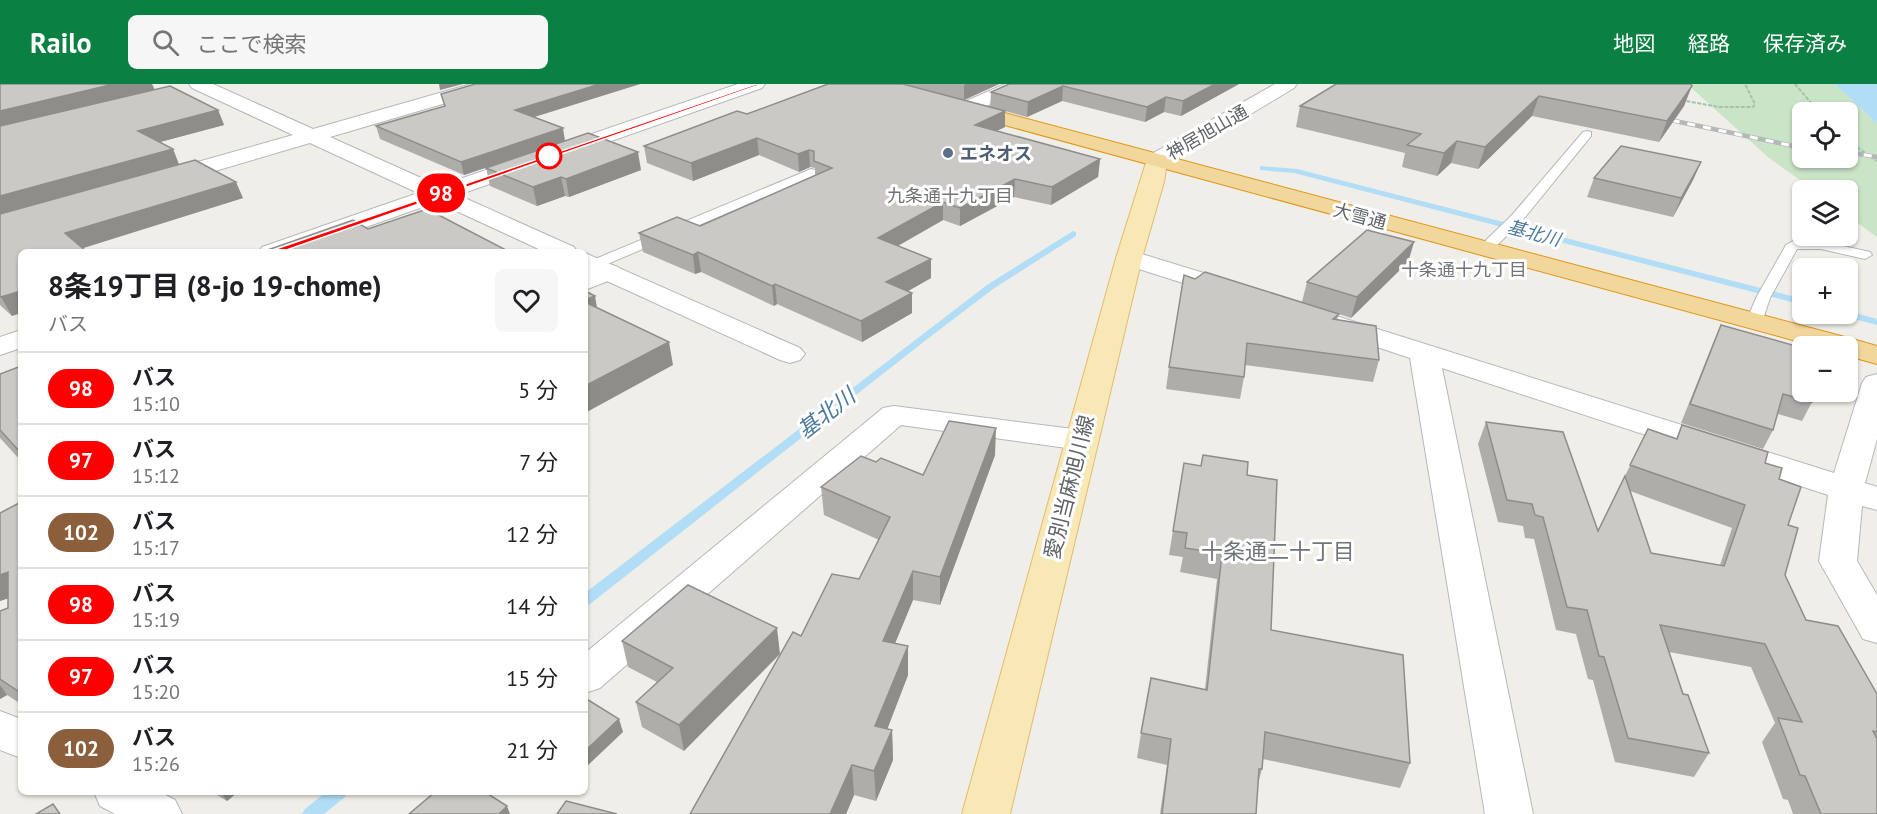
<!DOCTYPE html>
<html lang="ja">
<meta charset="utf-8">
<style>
body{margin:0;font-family:"PT Sans","Noto Sans JP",sans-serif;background:#f6f6f6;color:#202124;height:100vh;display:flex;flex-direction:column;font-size:22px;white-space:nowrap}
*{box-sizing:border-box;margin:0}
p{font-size:20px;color:#757577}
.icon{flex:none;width:33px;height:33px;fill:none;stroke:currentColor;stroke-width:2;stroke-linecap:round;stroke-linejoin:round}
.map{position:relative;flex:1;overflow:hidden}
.panel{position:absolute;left:18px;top:165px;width:570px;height:546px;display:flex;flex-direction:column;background:#fff;border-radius:9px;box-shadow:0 2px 4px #0004}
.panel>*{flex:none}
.badge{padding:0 12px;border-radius:20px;font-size:21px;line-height:39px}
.controls{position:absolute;left:1792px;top:18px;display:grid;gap:12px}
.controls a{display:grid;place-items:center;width:66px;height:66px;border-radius:9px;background:#fff;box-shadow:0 2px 4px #0004;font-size:30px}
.map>.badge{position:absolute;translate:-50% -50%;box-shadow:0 0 0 3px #fff}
.round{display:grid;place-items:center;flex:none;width:63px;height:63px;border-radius:9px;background:#f6f6f6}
.headline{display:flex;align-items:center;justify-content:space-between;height:102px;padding:0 30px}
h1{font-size:28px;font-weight:700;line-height:45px}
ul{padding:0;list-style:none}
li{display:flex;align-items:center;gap:18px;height:72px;padding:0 30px;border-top:2px solid #e0e0e0}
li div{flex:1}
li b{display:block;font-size:22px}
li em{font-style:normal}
li .badge{min-width:66px;font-weight:700;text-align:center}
header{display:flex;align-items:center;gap:36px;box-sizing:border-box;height:84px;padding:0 30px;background:#0b8043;color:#fff}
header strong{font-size:28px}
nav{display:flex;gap:33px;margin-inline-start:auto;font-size:21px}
.search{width:420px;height:54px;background:#f6f6f6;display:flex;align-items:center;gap:15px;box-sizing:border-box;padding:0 21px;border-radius:9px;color:#757577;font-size:22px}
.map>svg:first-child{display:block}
</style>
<header>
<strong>Railo</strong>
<div class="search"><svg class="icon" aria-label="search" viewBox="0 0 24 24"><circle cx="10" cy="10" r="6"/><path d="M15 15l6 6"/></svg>ここで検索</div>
<nav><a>地図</a><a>経路</a><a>保存済み</a></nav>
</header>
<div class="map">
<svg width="1877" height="730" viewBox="0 0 1877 730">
<rect width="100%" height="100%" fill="#f0eee8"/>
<path fill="#cae4c8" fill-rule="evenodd" d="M1687 0H1835L1877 40V153L1848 132V106H1814L1769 74ZM1803 28H1848V74H1803Z"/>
<polygon fill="#b2ddf6" points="1835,0 1877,0 1877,40 1872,35"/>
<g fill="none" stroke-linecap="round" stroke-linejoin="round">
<g fill="#b2ddf6" fill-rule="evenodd">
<polygon points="1260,82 1297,85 1803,215 1803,221 1294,89 1260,86"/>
<polygon points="1073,147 1076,148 1076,152 993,205 926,256 590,520 585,521 585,509 987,201"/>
<polygon points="1848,227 1877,235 1877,241 1842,232 1841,230 1848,230"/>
<polygon points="326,708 348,708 345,713 324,730 302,730 305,725"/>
</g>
<g stroke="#b5b8bb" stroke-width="2">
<g id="lane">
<polygon points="1587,47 1591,48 1591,52 1522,137 1490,168 1480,168 1478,165 1480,162 1512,131 1583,48"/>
<polygon points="811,85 815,86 815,92 598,184 588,184 586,181 588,178"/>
<polygon points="1793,157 1821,157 1870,168 1872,171 1865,175 1821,165 1797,165 1770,214 1762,238 1754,243 1749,241 1746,238 1756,214 1786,161"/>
</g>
</g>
<g stroke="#b5b8bb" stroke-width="2">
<g id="street">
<polygon points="1129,166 1236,199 1240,205 1236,211 1227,213 1120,179 1116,174 1120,169"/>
<polygon points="609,180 618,183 622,188 618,193 585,206 585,189"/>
<polygon points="1333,231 1834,389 1862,299 1866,293 1877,290 1877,355 1865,399 1877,403 1877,426 1862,422 1857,477 1877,511 1877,559 1863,555 1819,477 1828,411 1442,284 1533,730 1485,730 1410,274 1323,245 1319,239 1323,233"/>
<polygon points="894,322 1081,346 1093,349 1097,356 1093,363 1081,366 901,341 600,604 585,609 585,569 883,324"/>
<polygon points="0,627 21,635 21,674 0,666"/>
<polygon points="94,708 160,708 175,716 182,730 115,730 100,722"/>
</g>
</g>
<g stroke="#b4b7bb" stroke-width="2">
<g id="secondary">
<polygon points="189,0 213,0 313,45 471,0 500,0 497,4 330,53 439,102 738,0 765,0 762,4 458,111 574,163 577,168 545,168 437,118 295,168 259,168 262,163 418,109 310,59 171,100 163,102 155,100 152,95 155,90 293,51 192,4"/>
<polygon points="1005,0 1029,0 1026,4 971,29 957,29 954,25 957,21"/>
<polygon points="1275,0 1297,0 1294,4 1164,82 1156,83 1148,82 1145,77 1148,72"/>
<polygon points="585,169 800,264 805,270 800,276 790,279 780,276 585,187"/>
<polygon points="21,246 21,264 0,271 0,253"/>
</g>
</g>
<g stroke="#e3bb6e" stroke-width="2">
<polygon id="primary" points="1156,71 1164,72 1167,77 1164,98 1142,174 1010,730 962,730 1116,174 1148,72"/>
</g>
<g stroke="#df9519" stroke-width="2">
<polygon id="highway" points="866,0 896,0 1856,256 1877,262 1877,280 1848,272 1848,262 1815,262 869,4"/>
</g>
<g stroke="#a2c5aa" stroke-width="2" stroke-dasharray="4 1.5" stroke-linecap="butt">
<polyline points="1795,0 1819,28"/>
<polyline points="1681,16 1719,23 1753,23 1755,20 1745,0"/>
<polyline points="1848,57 1877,77"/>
</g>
<use href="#lane" fill="#fff" fill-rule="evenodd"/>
<use href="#street" fill="#fff" fill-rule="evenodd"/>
<use href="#secondary" fill="#fff" fill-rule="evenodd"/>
<use href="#primary" fill="#f7e8b6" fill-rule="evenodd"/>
<use href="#highway" fill="#f2d79d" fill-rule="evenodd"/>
<g stroke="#b6b7b7" stroke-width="4.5">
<g id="rail">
<polyline points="1656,33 1803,64"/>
<polyline points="1848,68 1877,73"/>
</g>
</g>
<use href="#rail" stroke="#fff" stroke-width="3" stroke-dasharray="8" stroke-linecap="butt"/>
</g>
<g fill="#afada9" fill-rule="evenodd">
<polygon points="0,0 155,6 218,26 224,41 160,58 173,65 179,80 243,114 82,164 12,232 0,221"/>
<polygon points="475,0 640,0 534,33 565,57 464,91 380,55 376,42 445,22"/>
<polygon points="905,0 999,0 964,16"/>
<polygon points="1009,0 1239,0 1181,32 1164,28 1145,38 1062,17 1027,33 990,23 991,8"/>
<polygon points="1691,0 1684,22 1659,58 1532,32 1478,85 1451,79 1437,92 1402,83 1405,69 1296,43 1300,22"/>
<polygon points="1005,27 1005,43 997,47 1100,75 1098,93 1051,121 1014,113 960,142 943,136 898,162 931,194 908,207 912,229 862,258 777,220 774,222 701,188 695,190 643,168 639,149 700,142 815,91 815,84 810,83 799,88 759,71 693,97 647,79 644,62 747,30"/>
<polygon points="1701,78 1693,96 1673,133 1587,113 1594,94"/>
<polygon points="486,84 641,86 569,113 565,112 537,122 490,102"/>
<polygon points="1414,158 1408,178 1351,234 1339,230 1337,236 1379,276 1373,298 1245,281 1244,293 1240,315 1166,305 1169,283 1195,195 1302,218 1307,198"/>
<polygon points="1721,241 1812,318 1802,337 1778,330 1773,346 1763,365 1681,339 1713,259"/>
<polygon points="21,282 21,377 0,354 0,290"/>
<path d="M1486 338 1598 447 1648 345 1676 355 1682 341 1765 379 1779 395 1788 441 1785 491 1806 536 1877 610V730H1793L1788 716 1783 715 1762 658 1775 639 1751 583 1669 568 1683 610 1709 669 1694 693 1615 678 1593 596 1588 595 1576 550 1556 546 1534 455 1525 454 1523 442 1498 438 1478 360ZM1630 407 1732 444 1720 481 1651 469Z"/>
<polygon points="995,371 940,521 913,516 895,559 908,591 887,645 892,646 893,676 876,717 854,711 846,730 690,730 801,552 859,495 879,456 824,431 821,403 876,378 923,391"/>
<polygon points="1184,379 1247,391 1271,546 1410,679 1400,704 1263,675 1262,685 1258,700 1256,730 1160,730 1167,681 1137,674 1141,649 1205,605 1217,495 1180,488 1183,473 1169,471"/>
<polygon points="21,418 21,620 7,611 0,615 0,527 8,524 8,514 0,517 0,429"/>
<polygon points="688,501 684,667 642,643 636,618 657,598 628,583 622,557"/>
<polygon points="212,708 238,708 227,717"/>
</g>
<g fill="#8e8d8a">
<polygon points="114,0 152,0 155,6 0,44 0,27"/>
<polygon points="439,0 463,0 440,6"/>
<polygon points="600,0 640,0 518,38 515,26"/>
<polygon points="966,0 999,0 964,16 964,1"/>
<polygon points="1215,0 1239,0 1181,32 1183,17"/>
<polygon points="1063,2 1062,17 1027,33 1028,18"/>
<polygon points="1692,2 1684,22 1659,58 1667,37"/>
<polygon points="1539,12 1532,32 1478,85 1485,63"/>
<polygon points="1166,13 1164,28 1145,38 1147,23"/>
<polygon points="218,26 224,41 145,62 138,47"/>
<polygon points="1005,27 1005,43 974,57 975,41"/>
<polygon points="563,44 565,57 464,91 461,78"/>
<polygon points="757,54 759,71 693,97 691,79"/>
<polygon points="1457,57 1451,79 1437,92 1444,69"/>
<polygon points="173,65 179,81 0,132 0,112"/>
<polygon points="809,66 810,83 799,88 798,70"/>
<polygon points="638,68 641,86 569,113 566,95"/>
<polygon points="1100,75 1098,93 1051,121 1052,103"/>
<polygon points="1701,78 1693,96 1673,133 1681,114"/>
<polygon points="561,93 565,112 537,122 533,103"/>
<polygon points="1015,95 1014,113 960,142 960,124"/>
<polygon points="236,98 243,114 74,167 65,149"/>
<polygon points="943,118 943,136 878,173 878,154"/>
<polygon points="1414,158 1408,178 1351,234 1357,213"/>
<polygon points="698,168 701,188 695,190 693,171"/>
<polygon points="931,175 931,194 887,219 886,198"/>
<polygon points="775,200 777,220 774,222 772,202"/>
<polygon points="21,207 21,229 12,232 1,213"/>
<polygon points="912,209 912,229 862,258 861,237"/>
<polygon points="595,212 599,235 585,228 585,216"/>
<polygon points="669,258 673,281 585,329 585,302"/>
<polygon points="996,344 995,371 940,521 940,493"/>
<polygon points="913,487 913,516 884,586 883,557"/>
<polygon points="8,488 21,510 0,517 0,491"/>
<polygon points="777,544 780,570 684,667 679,641"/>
<polygon points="908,562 908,591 877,672 875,642"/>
<polygon points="0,601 7,611 0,615"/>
<polygon points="619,635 623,648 585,684 585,667"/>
<polygon points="892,646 893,676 876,717 874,687"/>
<polygon points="852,681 854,711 846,730 830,730"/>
<polygon points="221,708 238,708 227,717"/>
<polygon points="507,722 510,730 499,730"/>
</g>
<g fill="#cbc9c5" stroke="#8e8d8a" stroke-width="1.5">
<polygon points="0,0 114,0 0,27"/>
<polygon points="475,0 600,0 515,26 563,44 461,78 376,42 445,22 441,10"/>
<polygon points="828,0 903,0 1005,27 975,41 1100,75 1052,103 1015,95 960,124 943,118 878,154 931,175 886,198 912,209 861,237 775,200 772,202 698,168 693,171 639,149 677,133 700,142 832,84 814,77 814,67 809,66 798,70 757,54 691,79 644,62 737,27 747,30"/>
<polygon points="1009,0 1215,0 1183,17 1166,13 1147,23 1063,2 1028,18 991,8"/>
<polygon points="1336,0 1691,0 1692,2 1667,37 1539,12 1485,63 1457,57 1444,69 1407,61 1421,50 1300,22"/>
<polygon points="170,2 218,26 138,47 173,65 0,112 0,42"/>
<polygon points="588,49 638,68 566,95 561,93 533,103 486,84"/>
<polygon points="1621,62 1701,78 1681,114 1594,94"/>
<polygon points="195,76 236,98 65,149 87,168 21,168 21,207 1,213 0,212 0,130"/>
<polygon points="427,125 510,168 262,168 353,136 368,145"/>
<polygon points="1367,146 1414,158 1357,213 1307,198"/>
<polygon points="1205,188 1339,230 1333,235 1376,242 1379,276 1247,259 1244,293 1169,283 1184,191 1195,195"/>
<polygon points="585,207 595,212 585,216"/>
<polygon points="585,218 669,258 585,302"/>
<polygon points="1721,241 1803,264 1803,308 1815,308 1812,318 1783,310 1773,346 1690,320"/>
<polygon points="21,282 21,369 0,346 0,290"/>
<polygon points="949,337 996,344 940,493 913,487 883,557 908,562 875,642 892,646 874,687 852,681 830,730 690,730 793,548 801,552 832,490 859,495 890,433 821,403 861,372 876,378 881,374 923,391"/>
<polygon points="1486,338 1563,348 1598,447 1625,392 1651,469 1724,482 1745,421 1630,381 1648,345 1677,355 1682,341 1768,368 1765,379 1782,384 1779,395 1801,403 1788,441 1798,444 1785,491 1806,536 1838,542 1877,610 1877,648 1873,647 1877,655 1877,730 1821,730 1805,692 1800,691 1778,634 1802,638 1765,560 1660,541 1683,610 1688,611 1709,669 1628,654 1604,573 1599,572 1587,526 1567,523 1543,433 1535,431 1532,420 1507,416"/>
<polygon points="1203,371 1248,378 1247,391 1277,396 1271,546 1403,571 1410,679 1265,648 1262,685 1259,685 1256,730 1162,730 1171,655 1141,649 1151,594 1207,606 1222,470 1185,464 1187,449 1173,447 1184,379 1201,382"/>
<polygon points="21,418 21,609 0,595 0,527 8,524 8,488 0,491 0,429"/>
<polygon points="688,501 777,544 679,641 636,618 673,584 622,557"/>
<polygon points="585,614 619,635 585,667"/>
<polygon points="435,708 485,708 507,722 499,730 409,730"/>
<polygon points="566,717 617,730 557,730"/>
<polygon points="53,720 60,730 36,730"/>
</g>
<polygon fill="#f00" stroke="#fff" stroke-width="1.5" points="756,0 759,1 275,170 267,168"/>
<circle fill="#5c6f8a" stroke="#fff" stroke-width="2" cx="948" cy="69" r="6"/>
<circle fill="#fff" stroke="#f00" stroke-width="3" cx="549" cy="72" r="12"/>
<g text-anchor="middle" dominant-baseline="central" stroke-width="6" stroke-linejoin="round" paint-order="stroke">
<g font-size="18" fill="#606367" stroke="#fff">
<text transform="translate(1207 48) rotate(-30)">神居旭山通</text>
<text transform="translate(1360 132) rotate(15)">大雪通</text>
</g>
<g font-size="18" font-weight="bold" fill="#4e5e75" stroke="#fff" text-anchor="start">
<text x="960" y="69">エネオス</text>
</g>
<g font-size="18" fill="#717579" stroke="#fff">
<text x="950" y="111">九条通十九丁目</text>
<text x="1464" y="185">十条通十九丁目</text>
</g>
<g font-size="18" font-style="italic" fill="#4c7a9f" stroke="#fff">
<text transform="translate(1534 149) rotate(15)">基北川</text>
</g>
<g font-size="21" fill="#606367" stroke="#fff">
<text transform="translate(1069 403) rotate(-76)">愛別当麻旭川線</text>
</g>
<g font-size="22" font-style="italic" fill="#4c7a9f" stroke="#fff">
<text transform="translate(826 329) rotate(-38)">基北川</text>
</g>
<g font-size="22" fill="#717579" stroke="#fff">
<text x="1278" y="467">十条通二十丁目</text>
</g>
</g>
</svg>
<div class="controls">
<a><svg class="icon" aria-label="locate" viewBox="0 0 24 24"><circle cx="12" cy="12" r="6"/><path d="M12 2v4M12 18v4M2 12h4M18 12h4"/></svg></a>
<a><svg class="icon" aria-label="layers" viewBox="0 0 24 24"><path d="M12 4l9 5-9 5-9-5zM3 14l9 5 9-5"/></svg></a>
<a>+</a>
<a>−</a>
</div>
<b class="badge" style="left:441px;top:109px;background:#f00;color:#fff">98</b>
<section class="panel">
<div class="headline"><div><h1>8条19丁目 (8-jo 19-chome)</h1><p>バス</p></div><a class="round"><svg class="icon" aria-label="heart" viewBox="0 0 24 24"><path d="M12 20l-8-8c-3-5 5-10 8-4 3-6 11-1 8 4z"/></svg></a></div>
<ul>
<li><span class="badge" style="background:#f00;color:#fff">98</span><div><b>バス</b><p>15:10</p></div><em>5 分</em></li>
<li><span class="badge" style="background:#f00;color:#fff">97</span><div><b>バス</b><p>15:12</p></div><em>7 分</em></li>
<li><span class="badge" style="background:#8b5e3c;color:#fff">102</span><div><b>バス</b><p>15:17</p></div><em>12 分</em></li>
<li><span class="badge" style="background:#f00;color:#fff">98</span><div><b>バス</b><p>15:19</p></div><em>14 分</em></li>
<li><span class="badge" style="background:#f00;color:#fff">97</span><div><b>バス</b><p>15:20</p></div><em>15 分</em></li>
<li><span class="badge" style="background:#8b5e3c;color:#fff">102</span><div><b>バス</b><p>15:26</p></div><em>21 分</em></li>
</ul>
</section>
</div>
